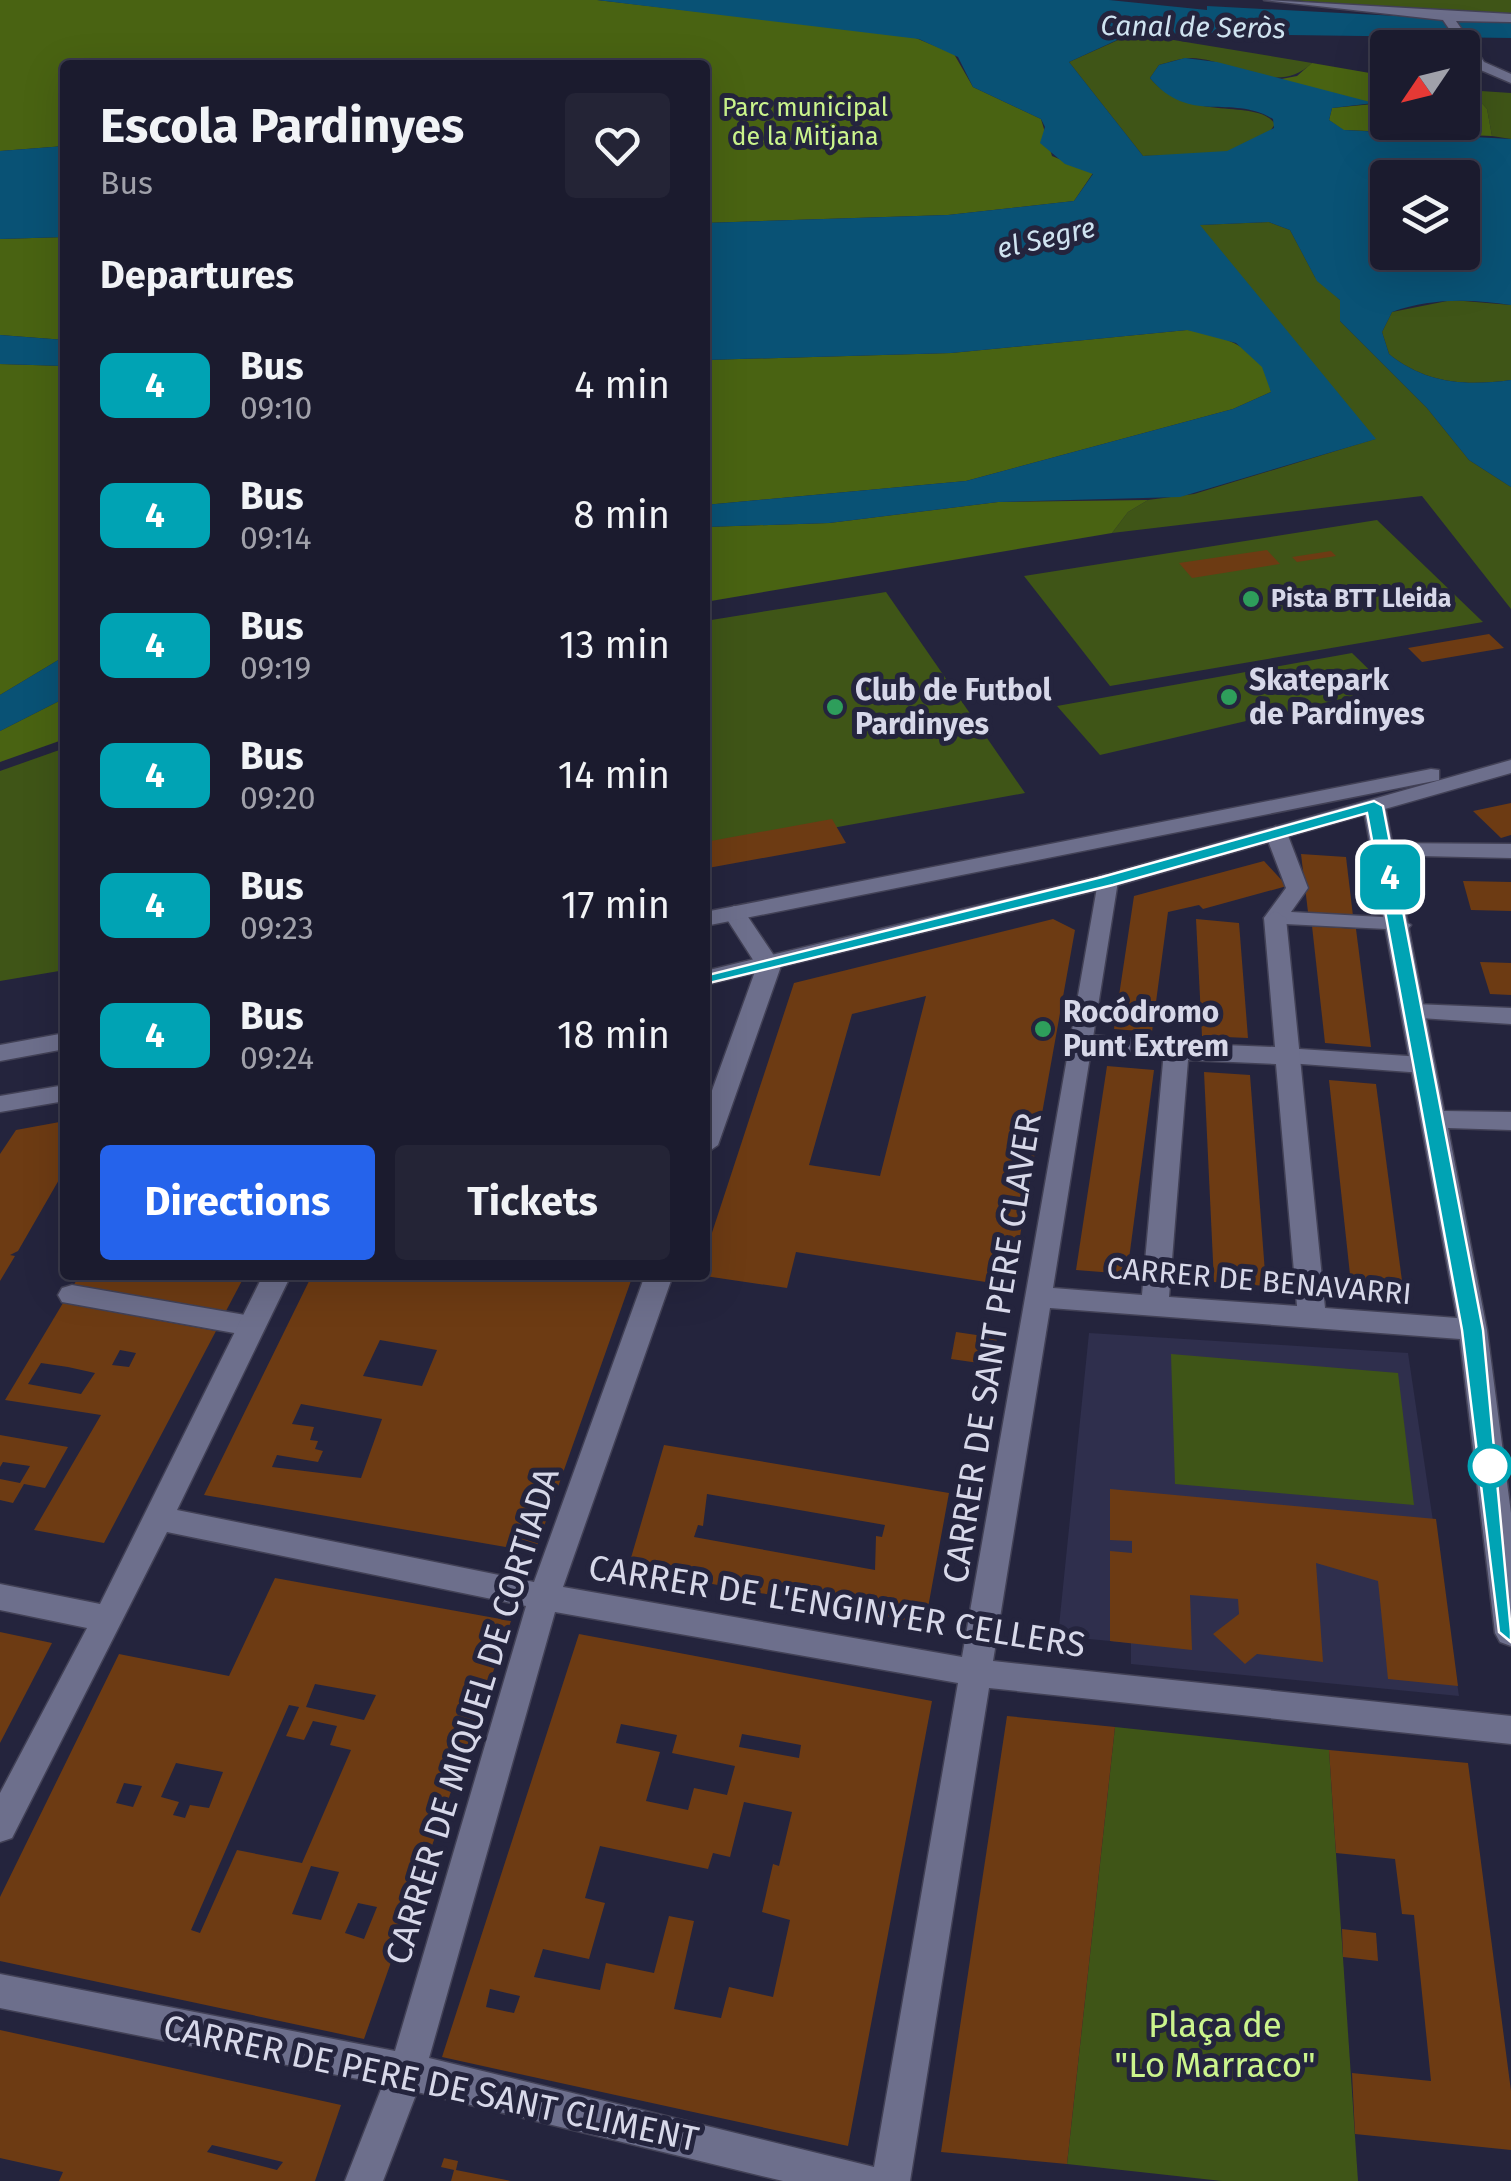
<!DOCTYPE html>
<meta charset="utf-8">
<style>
body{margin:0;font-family:"Fira Sans",sans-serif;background:#242436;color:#f1f3f6;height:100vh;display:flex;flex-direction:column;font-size:38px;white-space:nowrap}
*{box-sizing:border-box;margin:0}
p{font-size:32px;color:#a0a1aa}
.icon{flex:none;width:55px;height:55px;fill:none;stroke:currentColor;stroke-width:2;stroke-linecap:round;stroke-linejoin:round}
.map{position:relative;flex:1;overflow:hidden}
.panel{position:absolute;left:60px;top:60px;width:650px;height:1220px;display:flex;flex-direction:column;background:#1b1b2e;border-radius:10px;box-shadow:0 10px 40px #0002,0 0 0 2px #39394a}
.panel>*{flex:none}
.badge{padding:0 20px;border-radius:15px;font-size:35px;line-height:65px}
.needle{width:65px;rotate:235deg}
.controls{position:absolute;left:1370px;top:30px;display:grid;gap:20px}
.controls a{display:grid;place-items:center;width:110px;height:110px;border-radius:10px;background:#1b1b2e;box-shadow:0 10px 40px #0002,0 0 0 2px #39394a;font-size:50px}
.map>.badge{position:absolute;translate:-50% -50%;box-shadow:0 0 0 5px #fff}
h2{padding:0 40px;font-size:38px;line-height:90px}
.round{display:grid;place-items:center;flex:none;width:105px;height:105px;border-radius:10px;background:#242436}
.overview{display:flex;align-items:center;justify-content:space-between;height:170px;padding:0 40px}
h1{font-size:48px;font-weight:700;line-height:75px}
.cta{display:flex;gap:20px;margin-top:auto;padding:20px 40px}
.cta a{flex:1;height:115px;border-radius:10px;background:#2563eb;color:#fff;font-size:40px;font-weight:700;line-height:115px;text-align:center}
.cta a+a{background:#242436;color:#f1f3f6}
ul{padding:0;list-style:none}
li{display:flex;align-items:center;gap:30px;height:130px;padding:0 40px}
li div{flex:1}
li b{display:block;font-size:38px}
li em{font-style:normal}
li .badge{min-width:110px;font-weight:700;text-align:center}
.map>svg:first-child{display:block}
</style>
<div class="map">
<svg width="1511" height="2181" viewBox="0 0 1511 2181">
<rect width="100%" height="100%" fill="#24243d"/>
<polygon fill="#2f2f4d" points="1089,1333 1408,1353 1459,1696 1131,1664 1131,1643 1058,1636"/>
<g fill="#3f5517">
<polygon points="1291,0 1511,0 1511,16"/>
<path d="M1125 32 1312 63C1276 98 1233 59 1191 58 1180 58 1170 62 1159 65L1150 78C1188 124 1257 97 1275 124 1253 162 1180 154 1143 156L1069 62 1127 36Z"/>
<polygon points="1481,91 1511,93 1511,139 1492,136 1487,109 1478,99"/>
<polygon points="1269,222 1290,230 1315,277 1340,300 1340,321 1427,408 1469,460 1511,487 1511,609 1422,496 1112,533 1128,512 1148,500 1194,494 1375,439 1199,225"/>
<path d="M1452 300 1511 305V380C1466 386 1426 384 1389 354L1382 332 1392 312Z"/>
<polygon points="1377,520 1483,622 1110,686 1024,576"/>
<polygon points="886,592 1025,793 705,851 705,621"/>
<polygon points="1352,653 1388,688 1100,755 1057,706"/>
<polygon points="65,748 65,970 0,981 0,771"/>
<polygon points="1171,1354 1398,1373 1414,1505 1175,1484"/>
<polygon points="1115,1727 1329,1750 1358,2181 1222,2181 1067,2164"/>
</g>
<g fill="#496312">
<polygon points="0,0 597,0 911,36 954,54 973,87 1041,119 1052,156 1093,173 1074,201 948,215 705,223 705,65 65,65 65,146 0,151"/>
<polygon points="1312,63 1387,76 1388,122 1462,122 1463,88 1481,91 1478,99 1487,109 1492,136 1343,130 1329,120 1332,108 1373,104 1276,80 1297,76"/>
<polygon points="65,237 65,340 0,335 0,239"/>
<path d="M1187 330C1221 333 1270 352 1271 392L1233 409 966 481 705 505V360L951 353Z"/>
<polygon points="0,364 65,366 65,656 0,695"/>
<polygon points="1148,500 1128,512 1112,533 705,602 705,527 829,523 998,502"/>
<polygon points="65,698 65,739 0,762 0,731"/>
</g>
<g fill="#095275" fill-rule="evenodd">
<path d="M597 0H1109L1207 10V6L1511 22V38L1135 33 1103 24 1128 35 1069 62 1143 156 1227 151 1274 128 1273 119C1231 93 1190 126 1150 78L1159 65 1185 58 1217 62 1374 103 1332 108 1329 120 1344 130 1511 139V305C1469 299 1432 298 1392 312L1382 332 1389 354C1426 384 1466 386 1511 380V487L1469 460 1427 408 1340 321V300L1317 281 1290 230 1269 222 1200 225 1376 439 1180 497 998 502 829 523 705 527V505L966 481 1233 409 1271 392 1262 367 1236 343 1187 330 951 353 705 360V223L948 215 1074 201 1093 174 1065 164 1040 143 1045 127 1041 119 973 87 958 57 919 39ZM1388 178H1462V252H1388Z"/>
<polygon points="65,146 65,237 0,239 0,151"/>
<polygon points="0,335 65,340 65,366 0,364"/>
<polygon points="65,656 65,698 0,731 0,695"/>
</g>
<g fill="#6d3b13" fill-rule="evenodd">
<polygon points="1267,550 1280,564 1192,578 1179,563"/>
<polygon points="1331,551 1336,556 1297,562 1292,557"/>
<polygon points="1489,634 1504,648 1422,662 1408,648"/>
<polygon points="1511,803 1511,835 1501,838 1473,811"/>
<polygon points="832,819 846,843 708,868 705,863 705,842"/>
<polygon points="1301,854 1346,857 1353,916 1308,912"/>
<polygon points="1264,861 1287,886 1203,909 1199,905 1168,912 1152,1032 1114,1029 1134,896"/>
<polygon points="1463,881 1511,882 1511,911 1471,910"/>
<path d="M1053 919 1075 930 1011 1286 796 1252 787 1288 705 1276V1254L794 983ZM926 996 880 1176 809 1165 852 1014Z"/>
<polygon points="1196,919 1239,923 1248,1038 1202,1036"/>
<polygon points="1312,926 1356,929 1371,1047 1325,1043"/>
<polygon points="1480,962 1511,963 1511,995 1490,994"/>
<polygon points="1107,1066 1154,1070 1127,1274 1076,1270"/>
<polygon points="1204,1072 1250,1075 1266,1286 1214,1282"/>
<polygon points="1329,1080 1376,1084 1404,1296 1352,1293"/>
<polygon points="65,1121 65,1179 60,1178 18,1251 10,1255 15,1256 0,1281 0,1154 16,1130"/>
<polygon points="80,1275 245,1275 226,1311 73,1286"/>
<path d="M312 1275H633L535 1552 204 1495ZM380 1340 437 1350 422 1386 363 1376ZM301 1404 382 1419 361 1478 272 1467 277 1455 318 1462 323 1451 315 1449 318 1441 310 1440 314 1427 292 1424Z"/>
<path d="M63 1303 216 1331 104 1543 34 1530 101 1415 5 1400ZM120 1350 136 1353 129 1367 112 1365ZM41 1363 68 1367 95 1373 81 1394 28 1384Z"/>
<polygon points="956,1332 997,1338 993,1365 951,1359"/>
<polygon points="0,1435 68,1447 45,1488 24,1484 13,1503 0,1500 0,1479 20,1483 30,1466 3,1462 0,1467"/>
<path d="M664 1445 949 1493 925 1624 628 1568ZM707 1494 885 1525 882 1537 876 1536 875 1570 694 1537 698 1525 703 1526Z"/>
<polygon points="1110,1489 1436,1519 1458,1686 1388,1679 1378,1581 1316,1563 1323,1662 1257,1654 1245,1664 1213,1634 1239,1614 1238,1599 1190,1595 1192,1650 1110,1641 1110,1551 1132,1553 1132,1541 1110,1540"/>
<path d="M275 1578 511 1621 364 2039 0 1961V1897L119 1654 229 1676ZM315 1684 376 1695 364 1720 306 1707ZM289 1705 299 1707 286 1736 304 1740 313 1721 337 1726 330 1745 351 1750 302 1863 237 1850 200 1933 191 1930ZM176 1763 223 1772 209 1808 190 1805 185 1818 173 1815 179 1802 161 1797ZM124 1783 142 1786 133 1807 116 1803ZM311 1866 339 1872 321 1920 292 1914ZM358 1903 377 1907 364 1939 345 1933Z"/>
<polygon points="0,1632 52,1643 0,1743"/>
<path d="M579 1634 932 1701 848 2146 442 2057ZM621 1724 677 1735 672 1753 735 1766 727 1795 694 1788 688 1810 646 1801 660 1752 616 1743ZM742 1734 801 1745 799 1758 739 1747ZM744 1802 792 1812 779 1866 773 1864 762 1912 790 1920 773 1997 729 1987 721 2018 674 2009 694 1921 669 1916 654 1973 606 1963 600 1990 534 1977 543 1949 589 1959 605 1903 585 1898 600 1846 708 1869 713 1853 730 1857ZM490 1989 520 1996 514 2013 486 2007Z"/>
<polygon points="1007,1716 1115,1727 1067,2164 941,2152"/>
<polygon points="1329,1750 1468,1763 1511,2091 1511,2150 1355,2134 1352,2073 1431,2081 1414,1915 1402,1914 1395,1859 1336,1853"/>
<polygon points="1342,1929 1376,1933 1378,1961 1343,1957"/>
<path d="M0 2030 341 2105 315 2181H59L63 2172 0 2158ZM212 2145 283 2162 277 2170 207 2152Z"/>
<polygon points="444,2158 458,2161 456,2170 511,2181 451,2181 454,2170 441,2167"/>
</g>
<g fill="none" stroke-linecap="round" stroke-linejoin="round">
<g stroke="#424156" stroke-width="3">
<g id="pedestrian">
<polygon points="1276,826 1287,833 1308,888 1291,912 1399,918 1411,925 1407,930 1267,923 1264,918 1286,888 1265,833"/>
<polygon points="1384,843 1511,844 1511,858 1376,855 1373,850"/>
<polygon points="1414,1004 1511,1008 1511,1024 1405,1017 1402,1012"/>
<polygon points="1080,1034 1176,1043 1188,1051 1176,1059 1071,1048 1068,1042"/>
<polygon points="1284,1048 1423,1057 1435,1065 1423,1073 1275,1062 1272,1056"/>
<polygon points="72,1285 251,1316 261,1319 265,1326 261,1333 251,1336 62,1302 58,1295 62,1288"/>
</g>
</g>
<g stroke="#424156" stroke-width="3">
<g id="minor">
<polygon points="1264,0 1511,14 1511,22 1456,21 1484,62 1511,74 1511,83 1476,68 1443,20"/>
<path d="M1374 800 1385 806 1444 1111 1511 1112V1130L1448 1128 1487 1330 1511 1513V1646L1500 1642 1495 1633 1460 1339 1050 1308 993 1661 1511 1716V1744L989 1688 910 2181H783L417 2092 383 2181H345L383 2084 0 2008V1974L395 2051 526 1606 167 1532 12 1838 0 1842V1793L87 1628 0 1610V1584L100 1604 263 1275H291L177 1510 534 1582 645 1275H673L563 1587 962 1657 1099 876 1107 874 1118 881 1053 1288 1142 1295 1164 1051 1176 1043 1275 1047 1264 918 1275 911 1286 918 1325 1308 1457 1318 1363 806ZM1188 1060 1276 1064 1297 1306 1169 1297ZM555 1612 958 1683 874 2167 429 2058Z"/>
<polygon points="734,906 742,908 781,966 718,1145 705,1154 705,1110 757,966 723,913"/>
</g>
</g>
<g stroke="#424156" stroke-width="3">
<g id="tertiary">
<polygon points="1511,760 1511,773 1115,886 705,985 705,971 1101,876"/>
<polygon points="1431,769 1439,770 1439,780 705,926 705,912"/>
<polygon points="65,1033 65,1049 0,1061 0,1045"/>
<polygon points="65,1085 65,1101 0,1112 0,1096"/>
</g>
</g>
<use href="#pedestrian" fill="#6d6f8c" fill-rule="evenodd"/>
<use href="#minor" fill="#6d6f8c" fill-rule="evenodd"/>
<use href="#tertiary" fill="#6d6f8c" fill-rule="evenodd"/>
</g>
<polygon fill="#00a3b4" stroke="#fff" stroke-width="2.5" points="1374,801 1383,806 1483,1330 1511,1632 1511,1642 1499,1632 1462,1330 1367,813 1113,885 705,984 696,978 1102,877"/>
<g fill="#2e9e5b" stroke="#24243d" stroke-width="4">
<circle cx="1251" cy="599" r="10"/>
<circle cx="1229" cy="697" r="10"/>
<circle cx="835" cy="707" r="10"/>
<circle cx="1043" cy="1029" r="10"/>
</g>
<circle fill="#fff" stroke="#00a3b4" stroke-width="5" cx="1490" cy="1466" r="20"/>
<g text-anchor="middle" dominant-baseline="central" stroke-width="10" stroke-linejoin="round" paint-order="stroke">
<g font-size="25" fill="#cbf48c" stroke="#24243d">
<text x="805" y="108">Parc municipal<tspan x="805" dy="29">de la Mitjana</tspan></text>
</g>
<g font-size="25" font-weight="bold" fill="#d7d8e9" stroke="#24243d" text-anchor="start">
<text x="1271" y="599">Pista BTT Lleida</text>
</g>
<g font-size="28" font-style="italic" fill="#cfe3f0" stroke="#24243d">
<text transform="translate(1193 27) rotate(1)">Canal de Seròs</text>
<text transform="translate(1046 238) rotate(-13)">el Segre</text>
</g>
<g font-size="30" font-weight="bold" fill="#d7d8e9" stroke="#24243d" text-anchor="start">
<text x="1249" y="680">Skatepark<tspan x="1249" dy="34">de Pardinyes</tspan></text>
<text x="855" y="690">Club de Futbol<tspan x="855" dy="34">Pardinyes</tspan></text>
<text x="1063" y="1012">Rocódromo<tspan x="1063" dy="34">Punt Extrem</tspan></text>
</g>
<g font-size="30" fill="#d7d8e9" stroke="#24243d">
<text transform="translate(1259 1281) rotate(5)">CARRER DE BENAVARRI</text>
</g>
<g font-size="35" fill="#d7d8e9" stroke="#24243d">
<text transform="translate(992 1348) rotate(-81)">CARRER DE SANT PERE CLAVER</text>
<text transform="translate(837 1606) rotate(9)">CARRER DE L'ENGINYER CELLERS</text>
<text transform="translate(472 1716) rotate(-73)">CARRER DE MIQUEL DE CORTIADA</text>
<text transform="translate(431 2083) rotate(12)">CARRER DE PERE DE SANT CLIMENT</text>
</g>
<g font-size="35" fill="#cbf48c" stroke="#24243d">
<text x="1215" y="2025">Plaça de<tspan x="1215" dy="40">"Lo Marraco"</tspan></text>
</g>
</g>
</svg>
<div class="controls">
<a><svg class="needle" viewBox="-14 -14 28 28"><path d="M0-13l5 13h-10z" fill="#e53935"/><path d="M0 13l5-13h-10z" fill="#a0a1aa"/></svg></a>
<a><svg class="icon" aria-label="layers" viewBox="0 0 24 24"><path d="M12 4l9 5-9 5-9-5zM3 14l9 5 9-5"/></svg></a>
</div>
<b class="badge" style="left:1390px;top:877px;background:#00a3b4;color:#fff">4</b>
<section class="panel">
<div class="overview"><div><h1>Escola Pardinyes</h1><p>Bus</p></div><a class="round"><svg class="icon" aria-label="heart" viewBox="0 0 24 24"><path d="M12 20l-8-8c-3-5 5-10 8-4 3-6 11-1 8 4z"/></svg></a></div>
<h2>Departures</h2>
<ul>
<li><span class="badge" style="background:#00a3b4;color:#fff">4</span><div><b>Bus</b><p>09:10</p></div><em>4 min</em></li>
<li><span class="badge" style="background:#00a3b4;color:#fff">4</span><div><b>Bus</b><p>09:14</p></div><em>8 min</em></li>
<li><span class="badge" style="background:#00a3b4;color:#fff">4</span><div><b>Bus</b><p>09:19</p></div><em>13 min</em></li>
<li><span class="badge" style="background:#00a3b4;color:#fff">4</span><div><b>Bus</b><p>09:20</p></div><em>14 min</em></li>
<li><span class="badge" style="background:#00a3b4;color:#fff">4</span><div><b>Bus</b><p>09:23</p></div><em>17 min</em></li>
<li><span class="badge" style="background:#00a3b4;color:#fff">4</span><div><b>Bus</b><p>09:24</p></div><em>18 min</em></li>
</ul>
<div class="cta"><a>Directions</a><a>Tickets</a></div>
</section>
</div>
